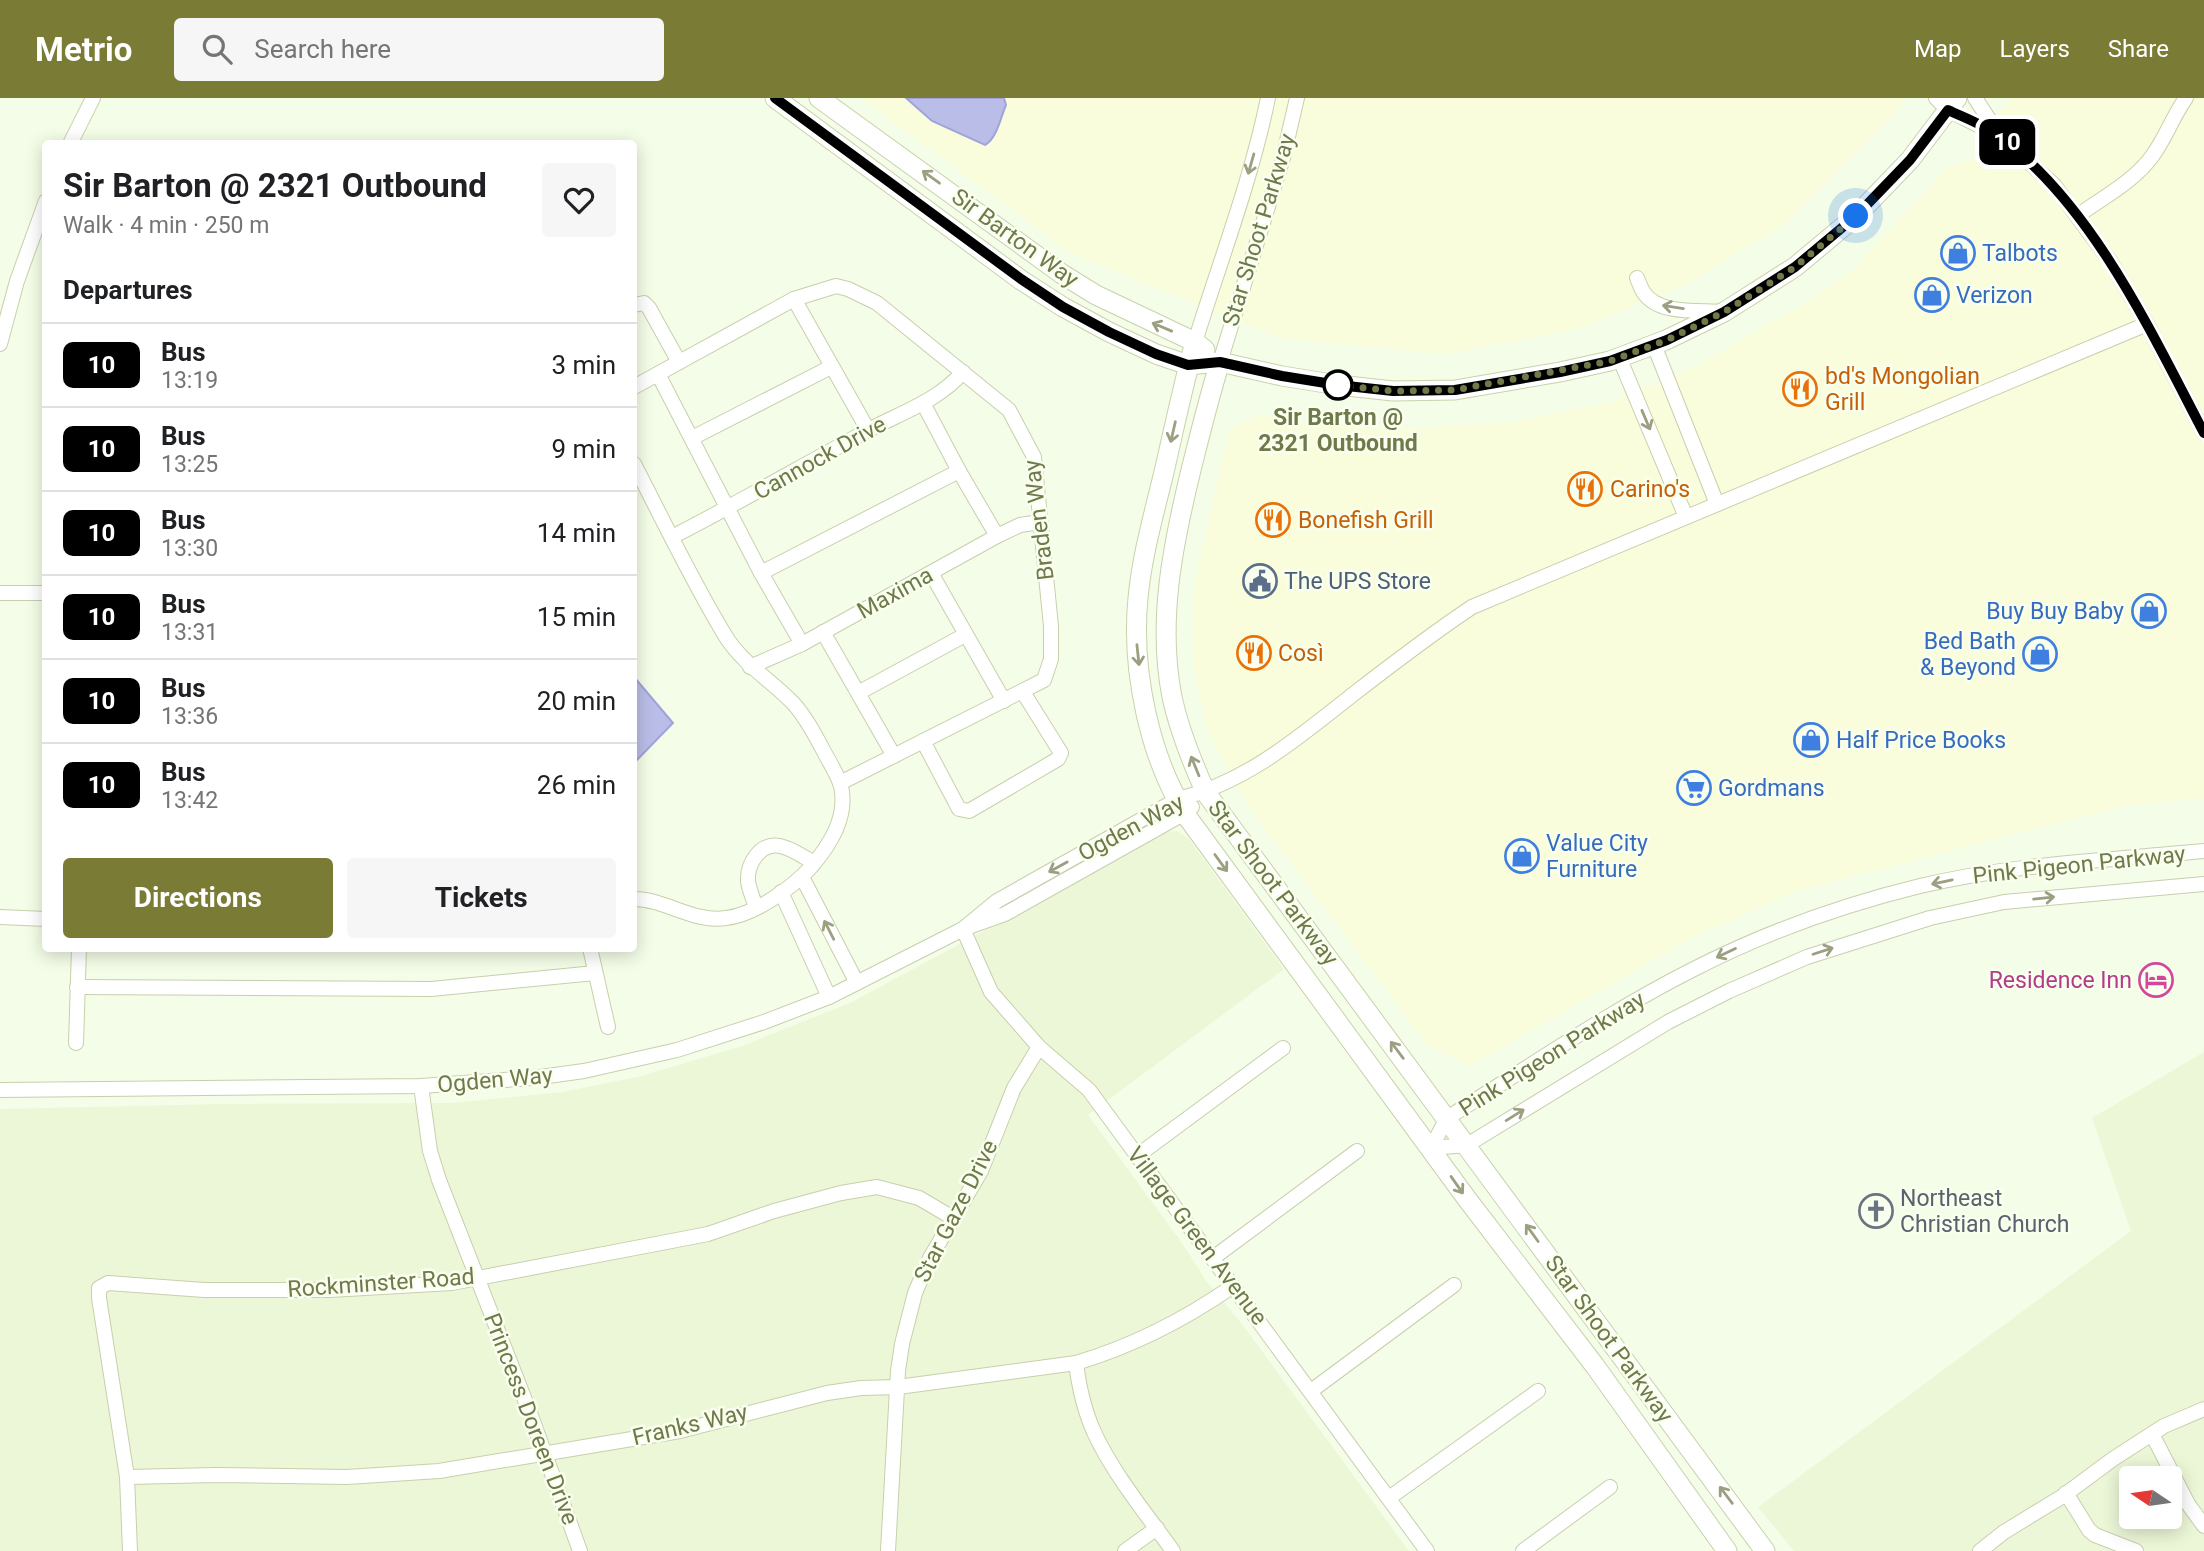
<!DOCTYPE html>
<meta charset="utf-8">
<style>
body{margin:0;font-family:Roboto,sans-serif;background:#f6f6f6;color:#202124;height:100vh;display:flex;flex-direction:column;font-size:26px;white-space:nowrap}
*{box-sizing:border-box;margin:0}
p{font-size:23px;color:#757577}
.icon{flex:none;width:38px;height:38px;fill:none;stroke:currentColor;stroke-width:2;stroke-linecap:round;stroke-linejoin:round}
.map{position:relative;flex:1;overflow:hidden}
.sheet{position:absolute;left:42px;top:42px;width:595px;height:812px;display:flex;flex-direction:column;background:#fff;border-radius:7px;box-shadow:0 4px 18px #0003}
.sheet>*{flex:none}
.badge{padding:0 14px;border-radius:10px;font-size:24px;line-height:46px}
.needle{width:46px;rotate:283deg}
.controls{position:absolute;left:2119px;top:1368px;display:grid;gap:14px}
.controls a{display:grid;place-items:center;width:63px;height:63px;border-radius:7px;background:#fff;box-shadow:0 4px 18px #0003;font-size:35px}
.you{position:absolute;width:35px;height:35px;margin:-18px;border:5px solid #fff;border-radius:50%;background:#1a73e8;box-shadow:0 0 0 10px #1a73e833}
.map>.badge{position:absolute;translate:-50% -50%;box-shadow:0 0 0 4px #fff}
h2{padding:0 21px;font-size:26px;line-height:63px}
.round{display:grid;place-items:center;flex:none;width:74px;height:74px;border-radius:7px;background:#f6f6f6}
.head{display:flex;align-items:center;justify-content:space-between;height:119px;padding:0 21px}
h1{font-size:33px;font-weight:700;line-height:52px}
.cta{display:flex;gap:14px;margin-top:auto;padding:14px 21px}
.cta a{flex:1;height:80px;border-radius:7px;background:#7a7b35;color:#fff;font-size:28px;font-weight:700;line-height:80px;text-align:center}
.cta a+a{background:#f6f6f6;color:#202124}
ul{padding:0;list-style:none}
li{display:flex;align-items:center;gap:21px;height:84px;padding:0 21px;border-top:2px solid #e0e0e0}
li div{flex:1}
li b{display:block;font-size:26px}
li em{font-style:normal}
li .badge{min-width:77px;font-weight:700;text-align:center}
header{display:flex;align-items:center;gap:42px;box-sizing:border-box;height:98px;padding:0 35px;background:#7a7b35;color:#fff}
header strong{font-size:33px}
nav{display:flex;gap:38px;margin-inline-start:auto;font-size:24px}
.search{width:490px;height:63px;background:#f6f6f6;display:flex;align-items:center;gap:18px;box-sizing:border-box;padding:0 24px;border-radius:7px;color:#757577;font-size:26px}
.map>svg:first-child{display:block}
</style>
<header>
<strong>Metrio</strong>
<div class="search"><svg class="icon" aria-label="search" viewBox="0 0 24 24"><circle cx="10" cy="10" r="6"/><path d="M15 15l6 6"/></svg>Search here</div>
<nav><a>Map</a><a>Layers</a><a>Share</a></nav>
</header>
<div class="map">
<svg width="2204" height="1453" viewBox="0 0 2204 1453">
<rect width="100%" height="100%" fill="#f4fde7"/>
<g fill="#ecf7d8" fill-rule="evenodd">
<polygon points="1177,733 1188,740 1284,871 1088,1017 1182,1145 1207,1184 1242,1226 1409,1453 0,1453 0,1011 223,1006 452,1005 563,994 641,978 742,948 852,904 1167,734"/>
<path d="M2204 954V1453H1794L1758 1409 2131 1133 2092 1020ZM2132 1381H2170V1419H2132Z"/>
</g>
<g fill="#fafddb">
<polygon points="861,0 1906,0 1888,22 1787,124 1690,184 1575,232 1445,256 1280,240 1069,154"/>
<polygon points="2010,0 2204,0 2204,700 2124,708 1795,793 1689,841 1469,968 1427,946 1249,709 1222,661 1206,627 1193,564 1194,488 1229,333 1260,316 1302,325 1400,331 1512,324 1615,303 1698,267 1816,199 1852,172 1949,69 1972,61"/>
</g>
<g fill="#babde7" stroke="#a0a4da" stroke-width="2">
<path d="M906 0H1004L1006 7C1000 21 997 40 985 47L932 23Z"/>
<polygon points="634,579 673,625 634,665"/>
</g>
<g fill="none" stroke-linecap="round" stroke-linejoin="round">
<g stroke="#c8cfac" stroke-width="16">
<g id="street">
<polyline points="1936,0 1948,12 1998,37"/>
<polyline points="1975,0 2000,38 2054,87 2110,163 2147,226 2204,335"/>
<polyline points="70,46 93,0"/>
<path d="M2077 118C2102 100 2135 83 2153 57 2166 39 2173 18 2186 0"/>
<path d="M1637 180C1639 184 1641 191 1644 195 1659 217 1699 212 1722 214"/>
<polyline points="794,201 868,332"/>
<polyline points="634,207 644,205 649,210 679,264"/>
<path d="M1195 244C1220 163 1251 83 1268 0"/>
<polyline points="0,246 17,183 46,103"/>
<polyline points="1654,247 1717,406"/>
<polyline points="1619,259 1686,419"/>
<polyline points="1220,264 1283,60 1297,0"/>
<polyline points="658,276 761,475 802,546"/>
<polyline points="634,289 794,201 836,188 848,191 877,205 1009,312 1034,359 1051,528 1051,561 1044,582 840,685"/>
<polyline points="923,305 959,373 997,438"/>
<polyline points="692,340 831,269"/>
<path d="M634 366C663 422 693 485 726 539 744 567 771 582 793 605 805 618 814 635 822 650 828 662 837 675 841 688 848 719 830 747 811 769 792 790 754 817 726 820 693 825 665 801 634 801"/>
<path d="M672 439C738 405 802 368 867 333 900 315 938 303 963 274"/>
<polyline points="761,475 959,373"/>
<polyline points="931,475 1004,603"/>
<polyline points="0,495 46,495"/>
<polyline points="823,534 894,658"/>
<polyline points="750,569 802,546 997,438 1020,427 1040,424"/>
<polyline points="858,595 965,537"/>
<polyline points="923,643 959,711 969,713 1058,661 1061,655 1023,594"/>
<polyline points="802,779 857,885"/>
<polyline points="781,794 829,899"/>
<path d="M756 810C754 802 749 792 748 783 747 766 760 744 780 748 791 750 804 759 814 765"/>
<polyline points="0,819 46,821"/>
<path d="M963 831 997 803 1178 701C1245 685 1298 640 1351 598 1391 567 1430 537 1472 509L2147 226"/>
<polyline points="963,831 991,894 1039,949 1089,992 1427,1453"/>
<polyline points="590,850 608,929"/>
<polyline points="77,889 431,891 595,875"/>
<polyline points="76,945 79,850"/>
<polyline points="421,988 430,1053 439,1082 530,1315 580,1453"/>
<polyline points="0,992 421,988 533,980 584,973 677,952 764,924 829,899 963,831 1005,816 1185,715 1192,709"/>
<path d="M1431 1050 1447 1020C1528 970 1607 915 1692 872 1764 835 1842 807 1920 788 2013 766 2109 762 2204 753"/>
<polyline points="1431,1050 1467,1047 1668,924 1729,893 1807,859 1930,820 2004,804 2204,786"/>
<polyline points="1137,1058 1283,950"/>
<polyline points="1213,1160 1357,1053"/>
<path d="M1076 1265C1079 1289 1084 1312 1094 1334 1112 1374 1147 1417 1173 1453"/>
<polyline points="1311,1293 1454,1187"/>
<polyline points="2152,1336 2188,1406 2204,1428"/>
<path d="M127 1379 216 1377 347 1379 439 1373 680 1333 827 1295 861 1290 898 1289 1076 1265C1133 1248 1184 1222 1233 1188"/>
<polyline points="2066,1395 2089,1432 2095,1437 2136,1453"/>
<polyline points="1389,1400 1538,1293"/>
<polyline points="130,1453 127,1379 99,1200 99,1190 108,1185 204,1192 330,1192 452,1185 708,1136 774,1113 841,1095 877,1089 919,1100 953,1120"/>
<polyline points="888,1453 898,1273 902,1246 915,1195 930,1160 981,1073 1014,990 1039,949"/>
<polyline points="1125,1453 1157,1430"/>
<polyline points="1523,1453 1610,1389"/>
<polyline points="1980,1453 2004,1434 2063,1398 2113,1361 2164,1328 2204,1311"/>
</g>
</g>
<g stroke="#c9d2aa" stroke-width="21">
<g id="secondary">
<polyline points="775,0 1021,182 1063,209 1109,234 1156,256 1188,267 1220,264 1282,278 1338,287 1393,293 1455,292 1560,274 1610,263 1666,242 1724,214 1795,169 1856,118 1910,62 1957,0"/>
<polyline points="819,0 1062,176 1096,197 1195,244 1205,252"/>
<path d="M1195 244C1183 287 1174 331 1164 374 1154 416 1142 457 1138 500 1131 571 1149 660 1188 720L1467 1101 1595 1268 1727 1453"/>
<path d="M1220 264C1209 299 1200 336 1191 372 1173 446 1157 523 1172 599 1179 632 1192 664 1206 695L1765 1453"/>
</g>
</g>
<use href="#street" stroke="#fff" stroke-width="14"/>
<use href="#secondary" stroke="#fff" stroke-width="19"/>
</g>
<defs><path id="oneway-shaft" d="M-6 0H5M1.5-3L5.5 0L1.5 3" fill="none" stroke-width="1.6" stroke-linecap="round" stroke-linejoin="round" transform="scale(1.75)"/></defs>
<g stroke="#9ca080">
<use href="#oneway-shaft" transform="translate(1251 66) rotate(106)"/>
<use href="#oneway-shaft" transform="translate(931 79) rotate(-144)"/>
<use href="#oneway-shaft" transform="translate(1673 209) rotate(-171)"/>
<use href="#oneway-shaft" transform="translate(1162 229) rotate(-157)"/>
<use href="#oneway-shaft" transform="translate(1646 322) rotate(67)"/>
<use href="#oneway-shaft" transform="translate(1173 334) rotate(103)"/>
<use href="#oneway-shaft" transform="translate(1138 557) rotate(84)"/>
<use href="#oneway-shaft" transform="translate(1195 668) rotate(-112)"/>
<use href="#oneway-shaft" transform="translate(1221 765) rotate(54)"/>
<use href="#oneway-shaft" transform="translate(1058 769) rotate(151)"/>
<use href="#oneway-shaft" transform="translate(1942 784) rotate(168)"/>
<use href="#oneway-shaft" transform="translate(2044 800) rotate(-6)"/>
<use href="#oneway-shaft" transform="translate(829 832) rotate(-117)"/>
<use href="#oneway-shaft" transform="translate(1823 853) rotate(-18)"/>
<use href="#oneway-shaft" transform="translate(1726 855) rotate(155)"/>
<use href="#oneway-shaft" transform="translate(1397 952) rotate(-127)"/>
<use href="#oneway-shaft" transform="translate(1515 1017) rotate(-32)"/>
<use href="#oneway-shaft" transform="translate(1457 1087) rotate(55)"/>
<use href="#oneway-shaft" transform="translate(1532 1135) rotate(-126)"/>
<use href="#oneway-shaft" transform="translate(1726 1397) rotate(-127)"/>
</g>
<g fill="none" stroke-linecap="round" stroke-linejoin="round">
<g stroke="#fff" stroke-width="16">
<path id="line" d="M775 0 1021 181 1063 209 1109 234 1156 256 1188 267 1220 264 1282 278 1338 287 1393 293 1455 292 1560 274 1610 263 1667 242 1724 214 1795 169 1856 118 1910 62 1948 12C1965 20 1985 27 2000 39 2093 108 2151 234 2204 335"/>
</g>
<use href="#line" stroke="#000" stroke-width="10"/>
<polyline stroke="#71784a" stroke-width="7" stroke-dasharray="0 12.6" points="1338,287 1393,293 1455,292 1610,263 1667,242 1724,214 1795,169 1856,118"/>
</g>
<defs>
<g id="shop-ring" transform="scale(1.75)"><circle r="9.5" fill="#f8ffee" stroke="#3f7fe0" stroke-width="1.5"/><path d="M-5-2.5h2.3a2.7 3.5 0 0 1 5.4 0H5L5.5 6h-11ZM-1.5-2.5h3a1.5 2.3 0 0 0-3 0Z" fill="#3f7fe0"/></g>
<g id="restaurant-ring" transform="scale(1.75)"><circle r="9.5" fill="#f8ffee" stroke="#e8710a" stroke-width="1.5"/><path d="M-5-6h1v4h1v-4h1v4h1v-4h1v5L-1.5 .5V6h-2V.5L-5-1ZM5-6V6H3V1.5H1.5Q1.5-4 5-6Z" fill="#e8710a"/></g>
<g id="civic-ring" transform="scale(1.75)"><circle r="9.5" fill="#f8ffee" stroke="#5c6f8a" stroke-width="1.5"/><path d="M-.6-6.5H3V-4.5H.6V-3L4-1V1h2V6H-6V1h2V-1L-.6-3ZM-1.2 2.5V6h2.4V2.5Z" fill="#5c6f8a"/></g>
<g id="supermarket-ring" transform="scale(1.75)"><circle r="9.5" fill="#f8ffee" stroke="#3f7fe0" stroke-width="1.5"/><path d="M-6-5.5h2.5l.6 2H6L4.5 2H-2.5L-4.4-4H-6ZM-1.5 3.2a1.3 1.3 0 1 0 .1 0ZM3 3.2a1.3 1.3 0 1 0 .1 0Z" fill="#3f7fe0"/></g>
<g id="hotel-ring" transform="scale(1.75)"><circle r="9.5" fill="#f8ffee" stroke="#d1479c" stroke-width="1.5"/><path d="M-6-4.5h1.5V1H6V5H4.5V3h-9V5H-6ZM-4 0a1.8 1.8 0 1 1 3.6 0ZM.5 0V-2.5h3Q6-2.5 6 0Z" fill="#d1479c"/></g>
<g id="church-ring" transform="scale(1.75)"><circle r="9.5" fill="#f8ffee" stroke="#6b7280" stroke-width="1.5"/><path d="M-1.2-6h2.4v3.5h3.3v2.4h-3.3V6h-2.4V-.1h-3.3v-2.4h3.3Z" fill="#6b7280"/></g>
</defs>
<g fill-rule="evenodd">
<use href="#shop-ring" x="1958" y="155"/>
<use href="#shop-ring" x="1932" y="197"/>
<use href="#restaurant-ring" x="1800" y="291"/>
<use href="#restaurant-ring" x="1585" y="391"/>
<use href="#restaurant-ring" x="1273" y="422"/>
<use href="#civic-ring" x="1260" y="483"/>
<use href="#shop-ring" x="2149" y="513"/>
<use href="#restaurant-ring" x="1254" y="555"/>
<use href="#shop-ring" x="2040" y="556"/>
<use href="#shop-ring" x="1811" y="642"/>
<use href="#supermarket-ring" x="1694" y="690"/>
<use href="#shop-ring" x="1522" y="758"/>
<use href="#hotel-ring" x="2156" y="882"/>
<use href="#church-ring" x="1876" y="1113"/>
</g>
<circle fill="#fff" stroke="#000" stroke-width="3.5" cx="1338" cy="287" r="14"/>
<g text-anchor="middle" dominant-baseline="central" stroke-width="5" stroke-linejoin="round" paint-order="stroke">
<g font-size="23" fill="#71784a" stroke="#f8ffee">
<text transform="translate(1259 132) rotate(-73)">Star Shoot Parkway</text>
<text transform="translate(1015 140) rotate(36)">Sir Barton Way</text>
<text transform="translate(820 360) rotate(-29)">Cannock Drive</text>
<text transform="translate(1039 422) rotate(-97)">Braden Way</text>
<text transform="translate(895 495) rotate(-29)">Maxima</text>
<text transform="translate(1131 730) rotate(-28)">Ogden Way</text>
<text transform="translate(2079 767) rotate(-6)">Pink Pigeon Parkway</text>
<text transform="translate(1273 785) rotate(53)">Star Shoot Parkway</text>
<text transform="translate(1552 956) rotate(-32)">Pink Pigeon Parkway</text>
<text transform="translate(495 982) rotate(-5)">Ogden Way</text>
<text transform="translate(956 1113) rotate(-63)">Star Gaze Drive</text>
<text transform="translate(1197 1138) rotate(53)">Village Green Avenue</text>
<text transform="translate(381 1185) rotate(-4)">Rockminster Road</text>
<text transform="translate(1609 1241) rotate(54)">Star Shoot Parkway</text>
<text transform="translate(531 1321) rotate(69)">Princess Doreen Drive</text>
<text transform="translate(690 1327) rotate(-13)">Franks Way</text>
</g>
<g font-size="23" fill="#366cbe" stroke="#f8ffee" text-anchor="start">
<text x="1982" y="155">Talbots</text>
<text x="1956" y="197">Verizon</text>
<text x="2124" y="513" text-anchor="end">Buy Buy Baby</text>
<text x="2016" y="543" text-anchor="end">Bed Bath<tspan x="2016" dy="26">&amp; Beyond</tspan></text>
<text x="1836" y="642">Half Price Books</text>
<text x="1718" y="690">Gordmans</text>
<text x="1546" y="745">Value City<tspan x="1546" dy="26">Furniture</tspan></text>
</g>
<g font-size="23" fill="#c56008" stroke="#f8ffee" text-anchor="start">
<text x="1825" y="278">bd's Mongolian<tspan x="1825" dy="26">Grill</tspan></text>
<text x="1610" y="391">Carino's</text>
<text x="1298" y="422">Bonefish Grill</text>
<text x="1278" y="555">Così</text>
</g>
<g font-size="23" font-weight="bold" fill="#71784a" stroke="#f8ffee">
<text x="1338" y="319">Sir Barton @<tspan x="1338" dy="26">2321 Outbound</tspan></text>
</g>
<g font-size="23" fill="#4e5e75" stroke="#f8ffee" text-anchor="start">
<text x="1284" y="483">The UPS Store</text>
</g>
<g font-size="23" fill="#b23c85" stroke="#f8ffee" text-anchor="end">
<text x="2132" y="882">Residence Inn</text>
</g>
<g font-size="23" fill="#5b616d" stroke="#f8ffee" text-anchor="start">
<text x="1900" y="1100">Northeast<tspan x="1900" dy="26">Christian Church</tspan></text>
</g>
</g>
</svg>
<div class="controls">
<a><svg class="needle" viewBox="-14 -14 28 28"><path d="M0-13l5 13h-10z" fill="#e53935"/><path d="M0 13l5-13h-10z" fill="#757577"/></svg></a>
</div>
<div class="you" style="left:1856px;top:118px"></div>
<b class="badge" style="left:2007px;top:44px;background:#000;color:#fff">10</b>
<section class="sheet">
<div class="head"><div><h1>Sir Barton @ 2321 Outbound</h1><p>Walk · 4 min · 250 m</p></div><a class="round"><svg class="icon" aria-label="heart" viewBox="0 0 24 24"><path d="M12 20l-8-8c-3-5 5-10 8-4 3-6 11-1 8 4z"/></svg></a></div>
<h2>Departures</h2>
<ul>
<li><span class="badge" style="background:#000;color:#fff">10</span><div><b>Bus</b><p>13:19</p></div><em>3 min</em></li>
<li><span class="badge" style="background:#000;color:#fff">10</span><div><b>Bus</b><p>13:25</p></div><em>9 min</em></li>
<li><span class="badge" style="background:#000;color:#fff">10</span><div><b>Bus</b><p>13:30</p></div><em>14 min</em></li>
<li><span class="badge" style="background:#000;color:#fff">10</span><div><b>Bus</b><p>13:31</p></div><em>15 min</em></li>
<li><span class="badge" style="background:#000;color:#fff">10</span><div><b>Bus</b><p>13:36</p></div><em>20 min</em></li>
<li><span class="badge" style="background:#000;color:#fff">10</span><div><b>Bus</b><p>13:42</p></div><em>26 min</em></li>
</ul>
<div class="cta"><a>Directions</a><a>Tickets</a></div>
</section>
</div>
